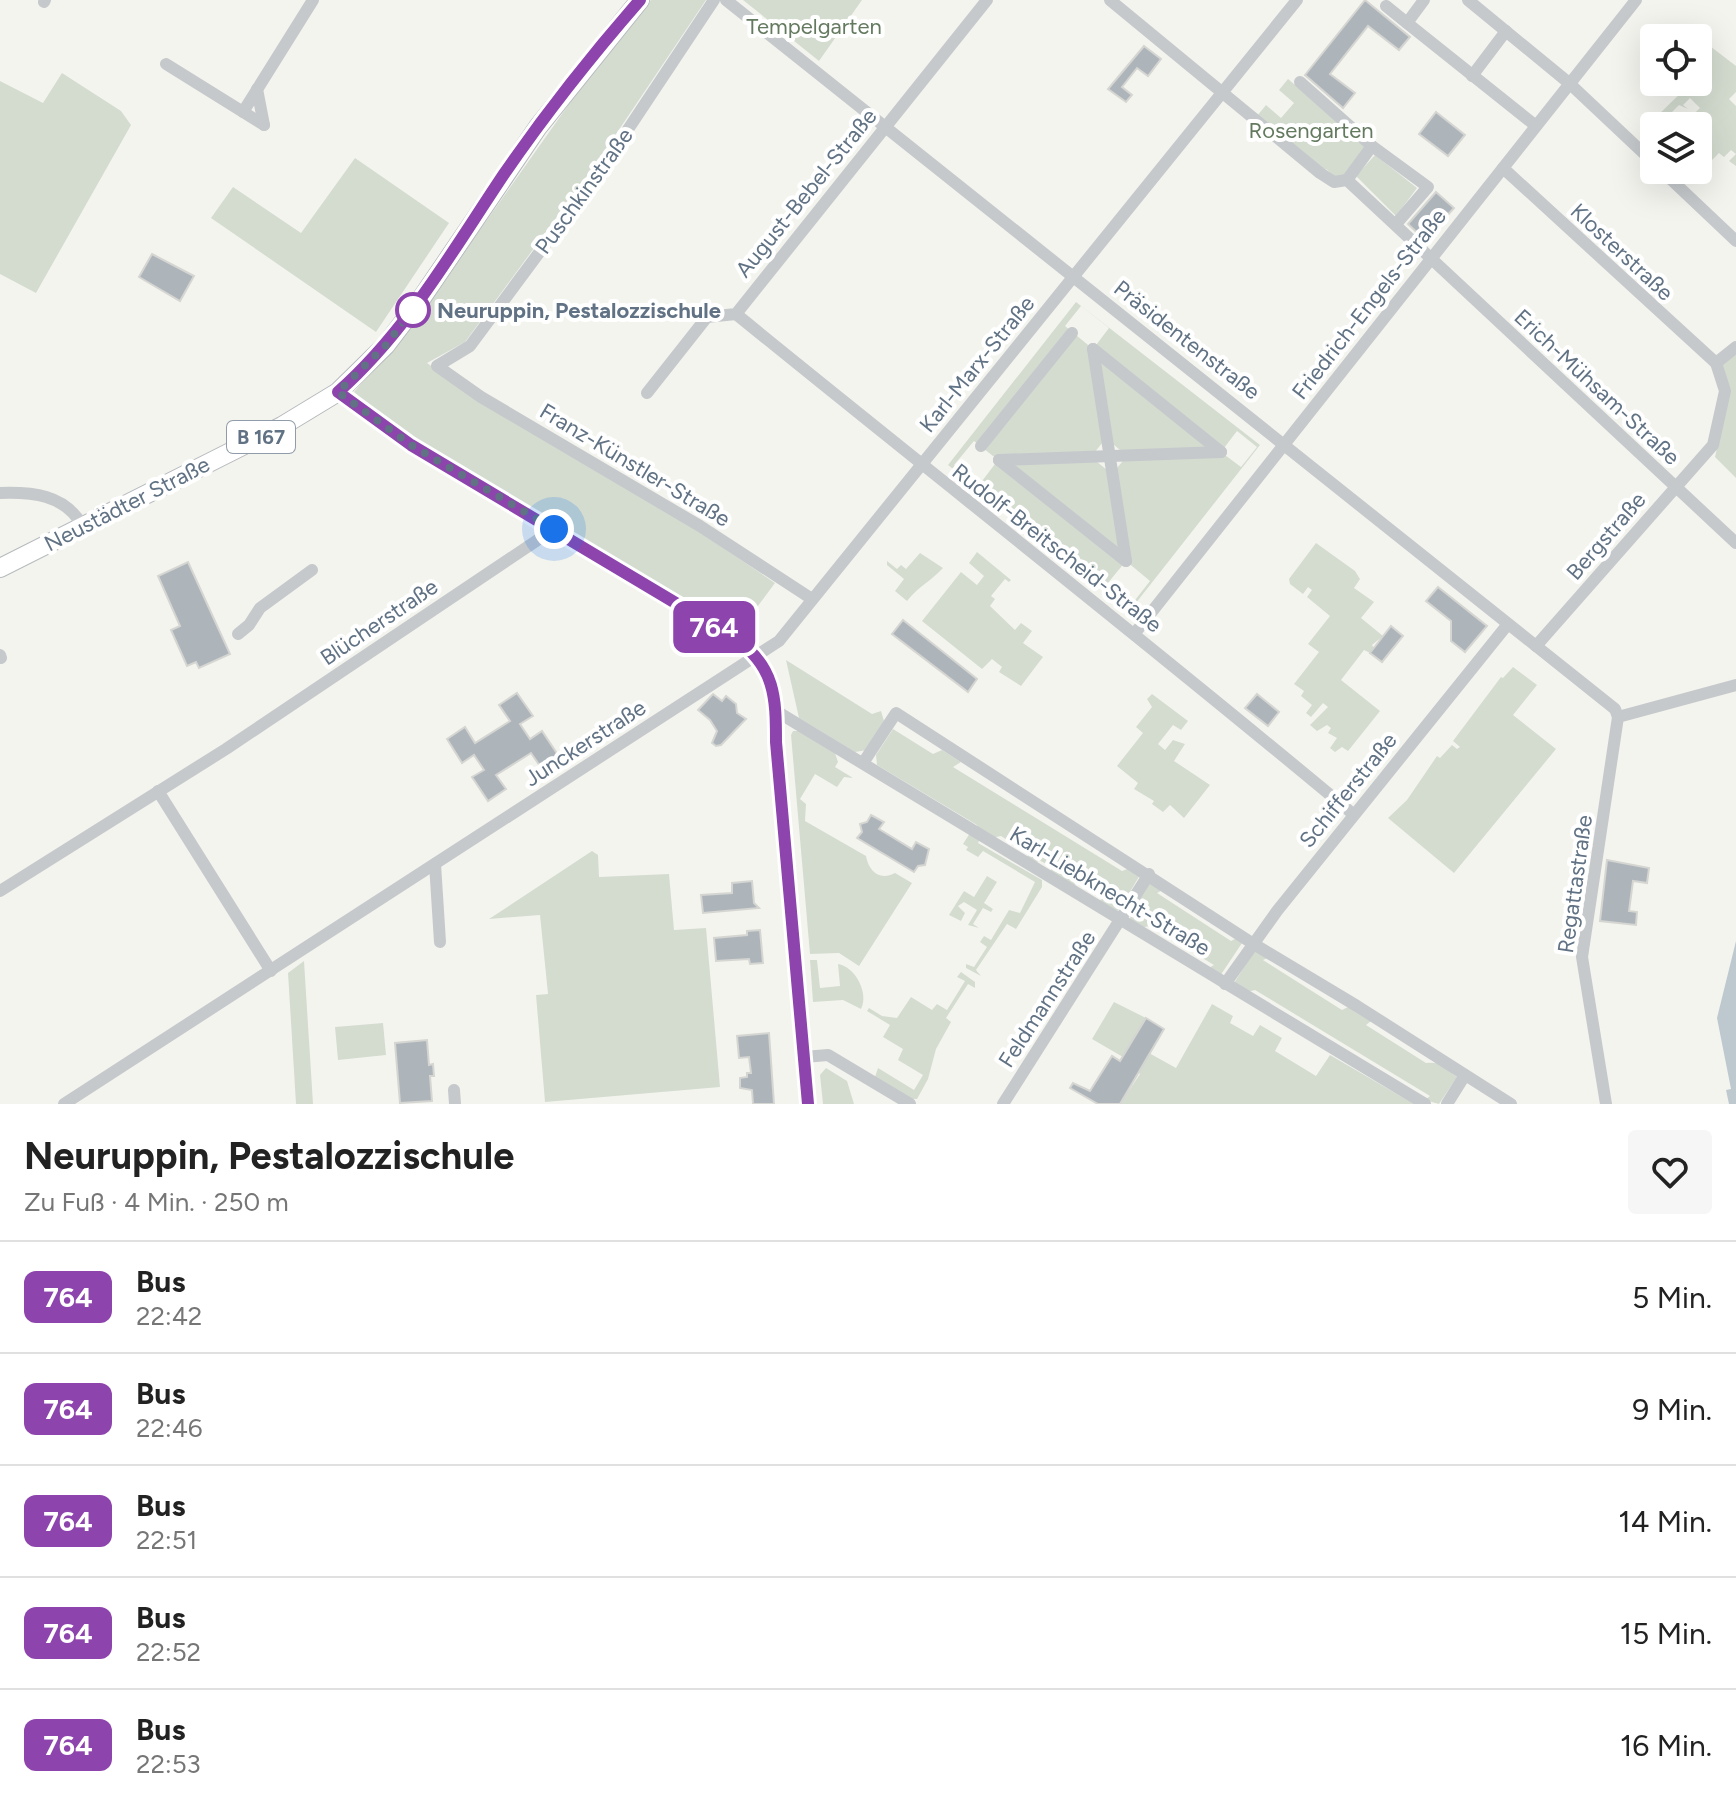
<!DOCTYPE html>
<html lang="de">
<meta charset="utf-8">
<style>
body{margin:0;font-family:Figtree,sans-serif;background:#f6f6f6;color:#222;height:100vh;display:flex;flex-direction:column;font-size:30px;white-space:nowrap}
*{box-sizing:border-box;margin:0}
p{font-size:26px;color:#767676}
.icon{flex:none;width:44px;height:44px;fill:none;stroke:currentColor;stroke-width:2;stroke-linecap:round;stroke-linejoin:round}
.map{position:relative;height:1104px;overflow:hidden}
.details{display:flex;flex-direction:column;background:#fff;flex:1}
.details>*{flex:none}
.badge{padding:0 16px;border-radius:12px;font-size:28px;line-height:52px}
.buttons{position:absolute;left:1640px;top:24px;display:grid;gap:16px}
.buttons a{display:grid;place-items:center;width:72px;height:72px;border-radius:8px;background:#fff;box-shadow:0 8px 32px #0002;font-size:40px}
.you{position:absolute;width:40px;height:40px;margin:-20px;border:6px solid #fff;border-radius:50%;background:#1a73e8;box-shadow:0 0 0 12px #1a73e833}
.map>.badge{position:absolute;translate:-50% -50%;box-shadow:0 0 0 4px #fff}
.round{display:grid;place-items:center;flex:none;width:84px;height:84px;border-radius:8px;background:#f6f6f6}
.headline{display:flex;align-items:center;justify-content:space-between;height:136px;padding:0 24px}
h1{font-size:38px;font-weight:700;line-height:60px}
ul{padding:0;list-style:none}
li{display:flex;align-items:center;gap:24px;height:112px;padding:0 24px;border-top:2px solid #e0e0e0}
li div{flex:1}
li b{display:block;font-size:30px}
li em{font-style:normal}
li .badge{min-width:88px;font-weight:700;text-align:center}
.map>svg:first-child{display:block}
</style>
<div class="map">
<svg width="1736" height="1104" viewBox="0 0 1736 1104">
<rect width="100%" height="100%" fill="#f4f4ef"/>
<g fill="#d4dcd0" fill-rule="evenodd">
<polygon points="651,0 706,0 598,161 465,342 427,363 479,400 691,526 775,583 738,633 405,437 354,392 424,309 620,32"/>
<polygon points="743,0 862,0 819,61"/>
<polygon points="1706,43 1736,66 1736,92 1729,99 1736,106 1736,166 1729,161 1736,154 1731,150 1724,157 1719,153 1712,160 1703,152 1698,157 1698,126 1681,126 1700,108 1690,98 1683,105 1688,109 1679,105 1669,115 1665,126 1654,119 1687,87 1683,82 1698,82 1698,49"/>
<polygon points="62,73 121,111 131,125 36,293 0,274 0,81 43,103"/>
<polygon points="1288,79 1369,147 1347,176 1335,177 1326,169 1324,172 1257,116 1266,105 1281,118 1294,103 1279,90"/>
<polygon points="1375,155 1417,188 1396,216 1356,176"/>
<polygon points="355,158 449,223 376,332 211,218 233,187 301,233"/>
<path d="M1076 302 1260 445 1132 608 948 465ZM1081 306 1109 328 1093 349 1065 326ZM1237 431 1257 447 1241 467 1221 452ZM1106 438 1127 456 1112 474 1091 457ZM974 441 998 460 979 485 954 465ZM1126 561 1150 581 1132 604 1107 584Z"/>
<polygon points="1736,354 1736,478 1715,457 1722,426 1721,364"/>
<polygon points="1316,543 1355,571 1360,579 1354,588 1374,602 1361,618 1383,636 1372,645 1374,648 1370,653 1364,650 1341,680 1380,711 1348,751 1342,747 1335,752 1330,748 1337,738 1328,733 1331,728 1327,725 1317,731 1310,725 1328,707 1323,703 1311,717 1306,713 1312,705 1301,696 1304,691 1294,684 1319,652 1308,644 1330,616 1307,597 1312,590 1308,587 1303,594 1290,584 1289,579"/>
<polygon points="977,552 1011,580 1009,582 1005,579 991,596 995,599 990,606 1015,630 1021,623 1032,631 1023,643 1043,657 1021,686 999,672 1002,667 992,659 982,669 922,621 961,572 977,585 984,576 969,563"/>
<path d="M920 553 943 568C930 582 920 585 907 601L895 591 904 579 887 565V561L897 569 901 565 906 569Z"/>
<polygon points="786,660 872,714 881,711 884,721 867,750 855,752 799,718"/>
<polygon points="1513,667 1537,685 1513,715 1556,749 1454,873 1388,818 1407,800 1437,756 1440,758 1452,745 1457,749 1460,747 1453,741 1501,677 1503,678"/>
<polygon points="1152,694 1188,721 1181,730 1173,725 1158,744 1165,750 1173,740 1185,744 1174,761 1210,785 1184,818 1170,805 1163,812 1152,804 1154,801 1134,789 1138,783 1117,766 1143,733 1136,727 1152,707 1147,699"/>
<polygon points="893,729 933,754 942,750 961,762 953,767 1122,871 1130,868 1140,875 1119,910 1115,912 1098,901 1105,898 1079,882 1073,886 1050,872 1052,867 1039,860 1035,864 1025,858 1030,854 1001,836 991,838 980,832 977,825 877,765 876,755"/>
<path d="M793 731H799L835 753 838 762 835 767 853 778 844 777 837 787 815 774 800 799 806 804 805 821 866 856C869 872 880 881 895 873L912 883 859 966 839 953 810 954 791 735Z"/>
<polygon points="970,833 980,839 978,843 1042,880 1042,887 1016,929 1007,924 976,970 981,976 966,968 966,964 974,967 987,947 980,942 984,936 991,940 1009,910 1020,913 1035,882 983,851 978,857 966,850 968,847 963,844"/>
<polygon points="592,851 598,855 599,877 669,874 674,930 706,928 720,1087 545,1102 536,995 548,994 540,915 489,919"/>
<polygon points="987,876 997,882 984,903 993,909 991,912 983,908 973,924 979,928 968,925 977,910 964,902 958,906 965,913 961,921 949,915 964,891 974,897"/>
<polygon points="1150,881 1164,889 1157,893 1231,941 1239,937 1242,943 1220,976 1207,969 1214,965 1150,926 1139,928 1131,922 1130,915"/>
<path d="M1255 950 1270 957 1263 960 1342 1010 1350 1006 1371 1021 1366 1025 1426 1063C1443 1061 1445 1069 1457 1077L1439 1104 1425 1100 1430 1096 1255 990 1247 992 1234 983Z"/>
<path d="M810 960H817L820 988 840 986 838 964C856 967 869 994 861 1009L843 1000 813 1002Z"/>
<polygon points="304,961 313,1104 296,1104 288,973"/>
<polygon points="961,972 975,982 975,988 968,984 946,1018 951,1022 936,1049 928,1079 917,1099 911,1099 875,1077 878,1068 914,1090 923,1075 898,1060 903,1049 883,1037 890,1025 867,1011 869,1008 882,1016 897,1018 911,997 932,1010 937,1004 947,1010 965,981 957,977"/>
<polygon points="1114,1002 1146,1018 1123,1057 1092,1039"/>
<polygon points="1212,1004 1233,1016 1230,1023 1253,1036 1260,1025 1282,1038 1275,1051 1316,1076 1330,1055 1414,1104 1120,1104 1140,1074 1138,1072 1149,1053 1176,1068"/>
<polygon points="383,1023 386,1055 338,1060 335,1027"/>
<polygon points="826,1068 847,1081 854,1104 823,1104 820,1075"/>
</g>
<polygon fill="#bec9cf" points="1736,941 1736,1104 1729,1104 1726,1090 1731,1089 1717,1018"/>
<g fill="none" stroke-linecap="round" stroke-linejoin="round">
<polyline stroke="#bec9cf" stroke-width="3" points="1698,41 1706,48"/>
</g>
<g fill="#adb5bb" stroke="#d5d5d2" stroke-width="2">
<polygon points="1365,0 1410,37 1399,50 1368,26 1330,74 1355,93 1343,108 1305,75"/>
<polygon points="1144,46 1161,59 1148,76 1137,68 1122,87 1132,95 1126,102 1108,89"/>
<polygon points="1436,112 1465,135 1448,156 1419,134"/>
<polygon points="1436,192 1454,208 1425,240 1408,224"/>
<polygon points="152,254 194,276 180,301 139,277"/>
<polygon points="188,562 230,654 199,668 196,662 187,666 171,630 180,626 158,576"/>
<polygon points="1438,587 1487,626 1465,652 1451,641 1451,621 1426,601"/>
<polygon points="903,620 977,679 968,692 892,634"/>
<polygon points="1391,626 1403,636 1382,662 1370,653"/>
<polygon points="517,693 533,716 520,724 530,739 542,731 558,755 540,766 531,753 496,775 506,789 488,801 472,777 484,770 474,755 462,763 447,739 465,727 475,743 510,721 499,705"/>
<polygon points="713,694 722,701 726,696 736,704 737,713 746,719 721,745 716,746 712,743 717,731 710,720 698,710"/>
<polygon points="1257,694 1279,712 1268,726 1245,708"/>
<polygon points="871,815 884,822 879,829 912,849 916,842 929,849 925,865 918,866 914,872 857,838 862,832 860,824 867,822"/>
<polygon points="1607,860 1649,868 1647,883 1633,881 1629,911 1637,912 1636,925 1600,921"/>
<polygon points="752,881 754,903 759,908 703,913 701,895 732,893 732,883"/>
<polygon points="760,930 763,963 750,964 749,959 716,961 714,938 747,935 747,931"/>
<polygon points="1146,1018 1164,1029 1120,1104 1098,1104 1070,1088 1073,1083 1090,1091 1112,1056 1120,1061"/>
<polygon points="769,1033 774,1104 753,1104 752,1090 740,1088 740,1078 747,1077 747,1073 751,1073 749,1057 739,1058 737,1036"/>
<polygon points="427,1040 429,1065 433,1064 434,1076 430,1076 432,1101 400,1103 395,1043"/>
</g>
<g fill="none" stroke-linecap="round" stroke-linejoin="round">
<g stroke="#b6babe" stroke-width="20">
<polyline id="primary" points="0,568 282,426 338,392 386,345 421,299 538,127 640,0"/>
</g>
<g stroke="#c6c9cc" stroke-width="12">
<polyline points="714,0 607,161 470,346 437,366 481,397 700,526 812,599"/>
<polyline points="726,0 1605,701 1615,709 1618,717"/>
<polyline points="1110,0 1320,173 1334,182 1347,180 1736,543"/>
<polyline points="1424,0 1407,23 1536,126"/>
<polyline points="1468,0 1569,83 1654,163"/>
<polyline points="44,2 45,0"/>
<polyline points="1386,6 1407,23"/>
<polyline points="166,64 264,125"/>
<polyline points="1472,76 1506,31"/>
<polyline points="1300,82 1372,146 1428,187 1396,224"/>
<polyline points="257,89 264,125"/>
<polyline points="243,112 313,0"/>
<polyline points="1503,168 1716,363"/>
<polyline points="1661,170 1736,241"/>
<polyline points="1347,180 1372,146"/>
<path d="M736 314C941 481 1150 644 1353 814"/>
<polyline points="1093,349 1126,561"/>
<polyline points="1093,349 1221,452"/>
<polyline points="1716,363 1736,347"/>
<path d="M338 392 411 445 736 639C775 668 776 697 776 742L808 1104"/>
<polyline points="647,393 707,317 736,314 987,0"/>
<polyline points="981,446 1072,333"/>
<polyline points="999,460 1221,452"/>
<polyline points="999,460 1126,561"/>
<path d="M0 493C32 492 64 494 82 525"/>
<polyline points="1135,633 1636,0"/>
<polyline points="238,634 249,625 260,608 312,570"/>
<polyline points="1536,646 1713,445 1725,391 1716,363"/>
<polyline points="0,655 1,658"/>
<polyline points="776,711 1425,1104"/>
<polyline points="1618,717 1736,685"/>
<polyline points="863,763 896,713 1252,943 1357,1006 1511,1104"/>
<polyline points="158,791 271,971"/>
<polyline points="435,864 440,942"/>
<polyline points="0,891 226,749 554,529"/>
<polyline points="1225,984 1277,911 1508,624"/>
<polyline points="804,1057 828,1055 910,1104"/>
<polyline points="454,1090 455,1104"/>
<polyline points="64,1104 779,641 1297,0"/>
<polyline points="1003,1104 1149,874"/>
<polyline points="1447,1104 1465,1075"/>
<polyline points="1606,1104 1582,957 1618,717"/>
</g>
<use href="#primary" stroke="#fff" stroke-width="18"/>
</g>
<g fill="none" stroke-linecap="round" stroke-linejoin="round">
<g stroke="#fff" stroke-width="18">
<path id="line" d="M640 0C592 55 546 113 504 174 453 250 407 331 338 392L411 445 736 639C775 667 776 697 776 742L808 1104"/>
</g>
<use href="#line" stroke="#8e44ad" stroke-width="12"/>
<polyline stroke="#607284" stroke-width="8" stroke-dasharray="0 14.4" points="413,310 421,299 386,345 338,392 411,445 554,529"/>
</g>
<circle fill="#fff" stroke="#8e44ad" stroke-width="4" cx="413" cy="310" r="16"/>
<g text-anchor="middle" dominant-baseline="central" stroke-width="8" stroke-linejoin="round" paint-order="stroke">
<rect fill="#fff" stroke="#909ca9" stroke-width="2" x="227" y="421" width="68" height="32" rx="6"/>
<g font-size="20" font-weight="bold" fill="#607284">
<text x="261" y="437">B 167</text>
</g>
<g font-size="22" fill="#637a5f" stroke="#fff">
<text x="814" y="26">Tempelgarten</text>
<text x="1311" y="130">Rosengarten</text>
</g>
<g font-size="22" fill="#607284" stroke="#fff">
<text transform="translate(584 191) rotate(-54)">Puschkinstraße</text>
<text transform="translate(806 193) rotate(-51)">August-Bebel-Straße</text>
<text transform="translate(1622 252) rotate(43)">Klosterstraße</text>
<text transform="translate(1369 304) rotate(-52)">Friedrich-Engels-Straße</text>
<text transform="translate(1187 340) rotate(38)">Präsidentenstraße</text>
<text transform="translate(977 364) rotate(-51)">Karl-Marx-Straße</text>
<text transform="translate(1597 387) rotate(43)">Erich-Mühsam-Straße</text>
<text transform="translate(635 465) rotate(31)">Franz-Künstler-Straße</text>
<text transform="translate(127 504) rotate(-27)">Neustädter Straße</text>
<text transform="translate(1606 536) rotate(-49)">Bergstraße</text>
<text transform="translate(1057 548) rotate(38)">Rudolf-Breitscheid-Straße</text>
<text transform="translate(379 622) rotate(-34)">Blücherstraße</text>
<text transform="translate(585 743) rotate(-33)">Junckerstraße</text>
<text transform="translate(1348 790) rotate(-51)">Schifferstraße</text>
<text transform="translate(1575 884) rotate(-82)">Regattastraße</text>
<text transform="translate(1110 891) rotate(31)">Karl-Liebknecht-Straße</text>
<text transform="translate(1047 999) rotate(-57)">Feldmannstraße</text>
</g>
<g font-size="22" font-weight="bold" fill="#607284" stroke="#fff" text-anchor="start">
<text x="437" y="310">Neuruppin, Pestalozzischule</text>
</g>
</g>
</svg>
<div class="buttons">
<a><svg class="icon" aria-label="locate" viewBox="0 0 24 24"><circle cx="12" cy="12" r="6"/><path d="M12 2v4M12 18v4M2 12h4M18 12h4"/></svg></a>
<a><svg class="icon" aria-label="layers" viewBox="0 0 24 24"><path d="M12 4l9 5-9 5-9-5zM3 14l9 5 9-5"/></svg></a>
</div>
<div class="you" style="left:554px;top:529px"></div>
<b class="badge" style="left:714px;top:627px;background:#8e44ad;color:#fff">764</b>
</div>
<section class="details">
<div class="headline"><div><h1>Neuruppin, Pestalozzischule</h1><p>Zu Fuß · 4 Min. · 250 m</p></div><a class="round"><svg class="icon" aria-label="heart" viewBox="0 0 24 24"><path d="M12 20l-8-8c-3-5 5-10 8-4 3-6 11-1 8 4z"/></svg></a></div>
<ul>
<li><span class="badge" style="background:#8e44ad;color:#fff">764</span><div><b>Bus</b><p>22:42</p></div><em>5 Min.</em></li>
<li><span class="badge" style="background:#8e44ad;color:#fff">764</span><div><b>Bus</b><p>22:46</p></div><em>9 Min.</em></li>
<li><span class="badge" style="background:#8e44ad;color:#fff">764</span><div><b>Bus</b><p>22:51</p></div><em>14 Min.</em></li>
<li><span class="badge" style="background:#8e44ad;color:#fff">764</span><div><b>Bus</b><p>22:52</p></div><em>15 Min.</em></li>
<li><span class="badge" style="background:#8e44ad;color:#fff">764</span><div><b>Bus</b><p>22:53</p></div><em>16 Min.</em></li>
</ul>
</section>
